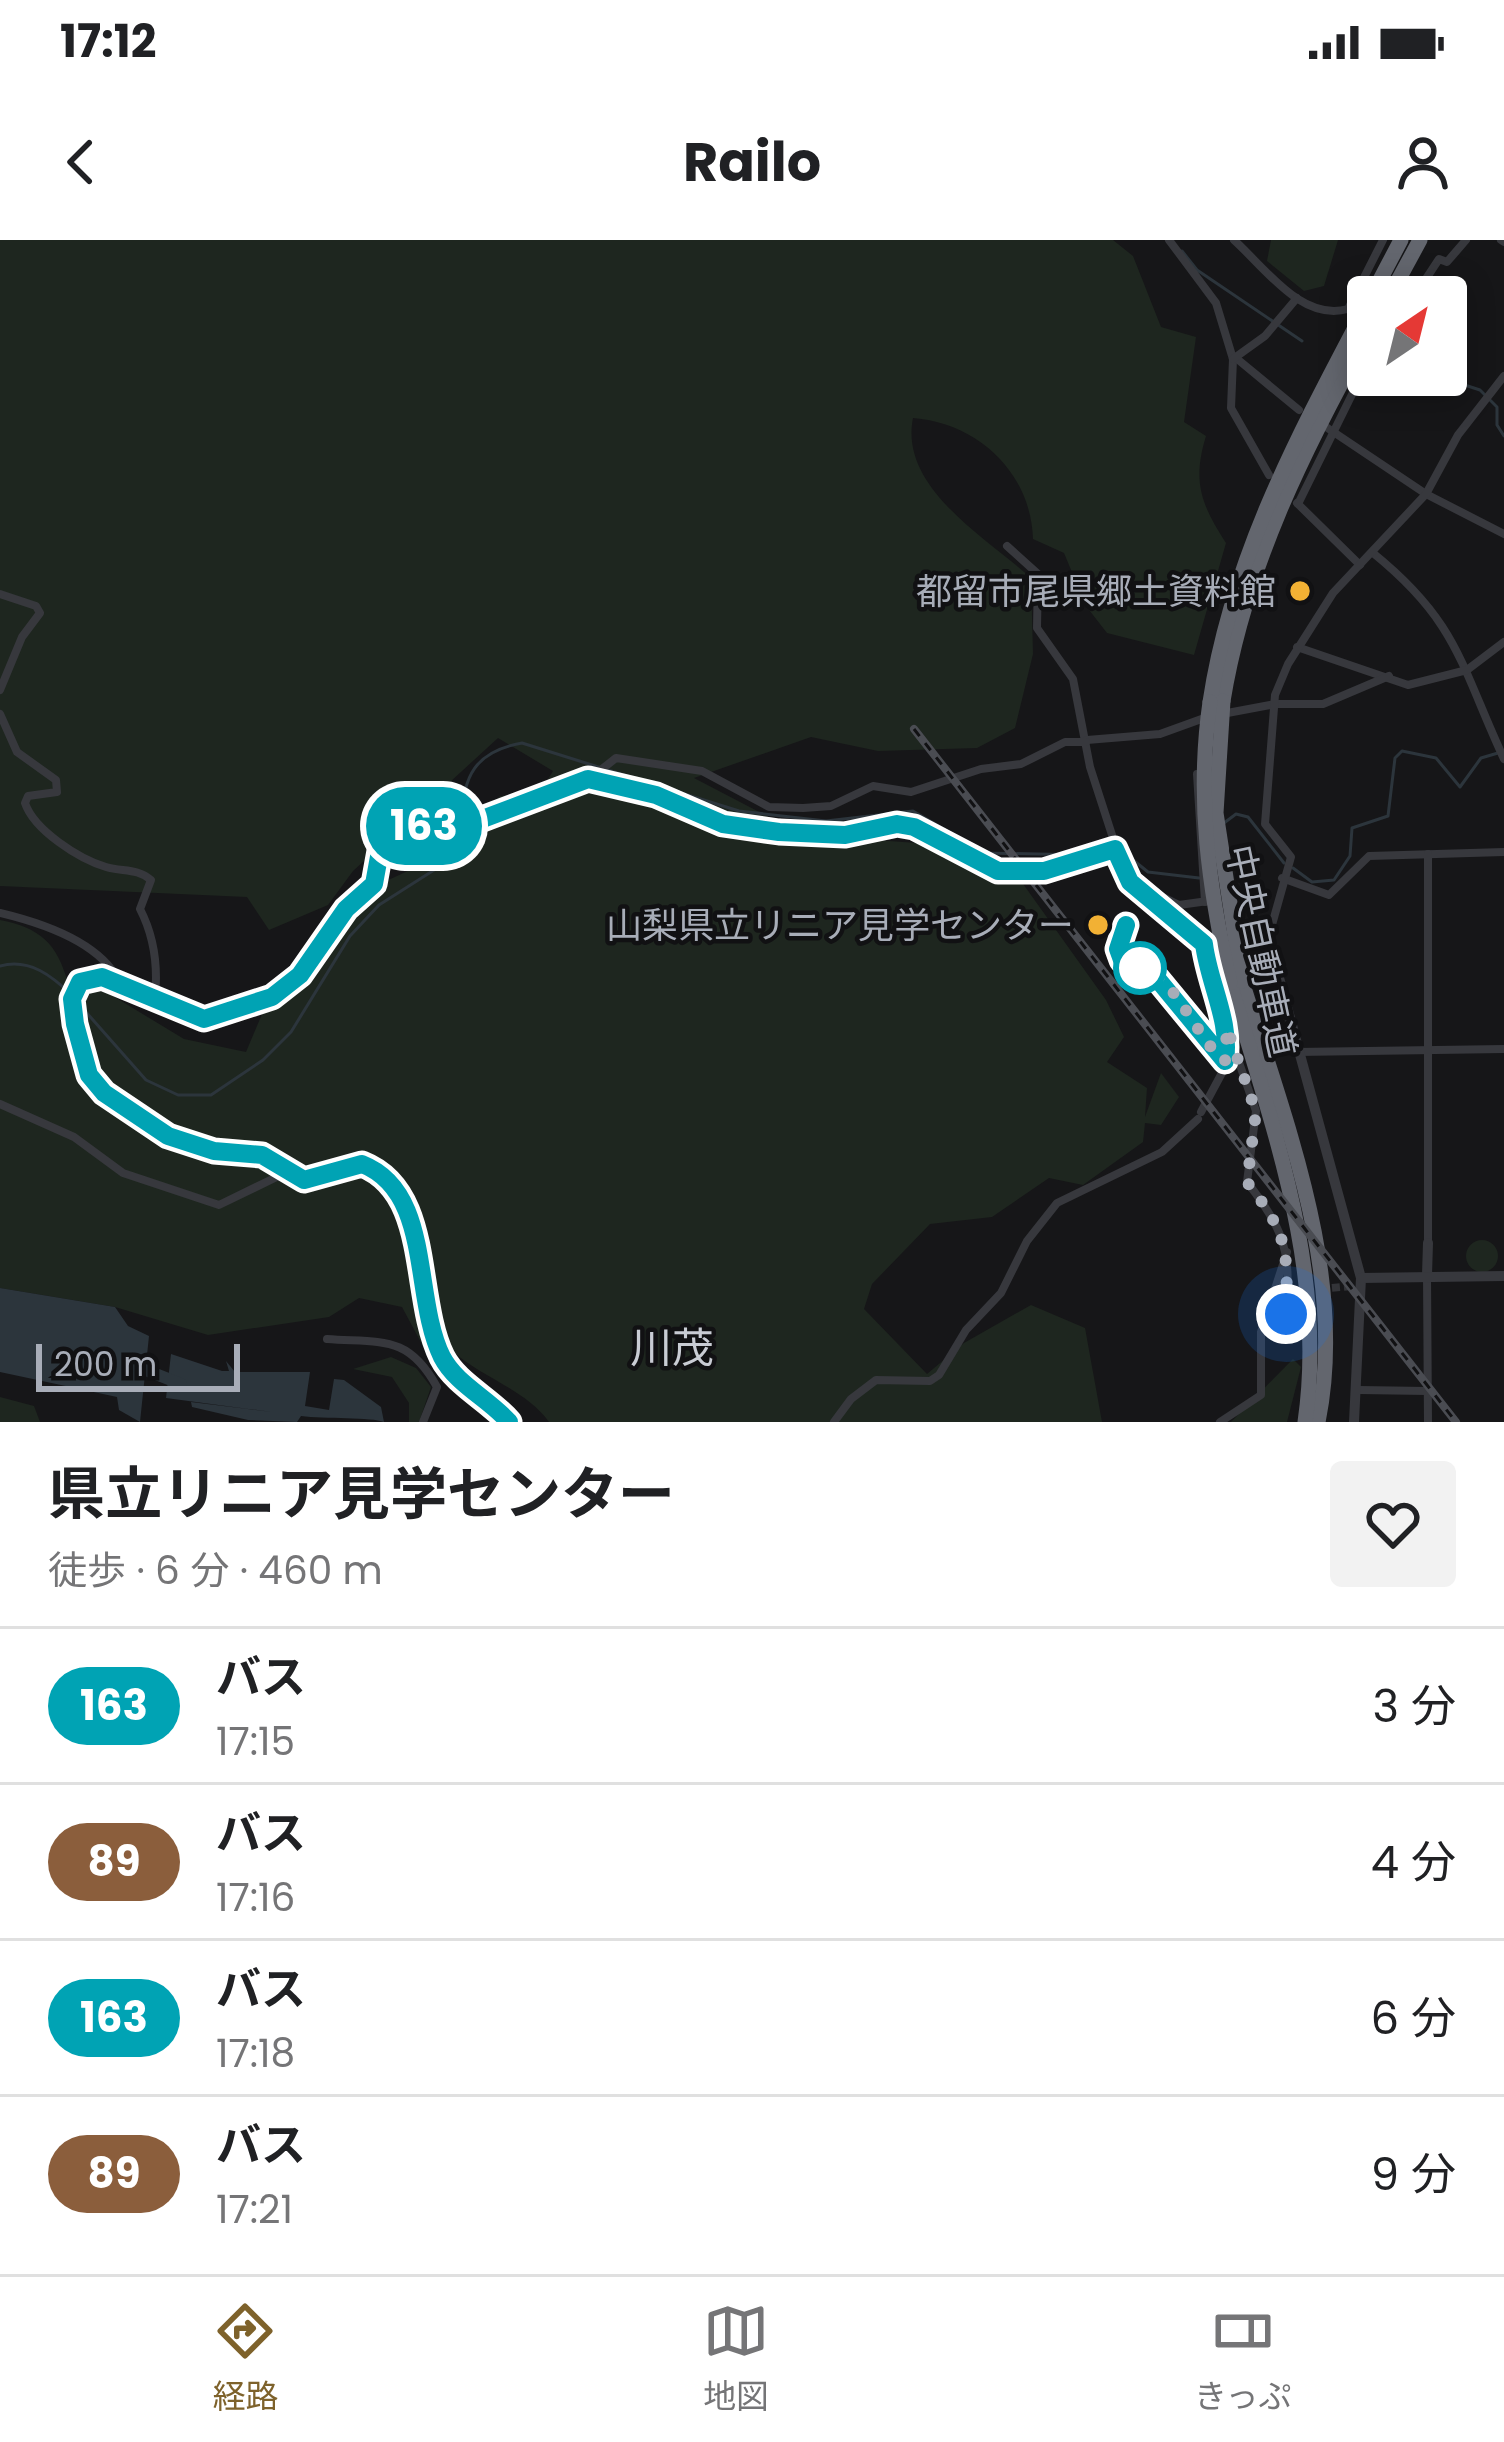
<!DOCTYPE html>
<html lang="ja">
<meta charset="utf-8">
<style>
body{margin:0;font-family:Poppins,"Noto Sans JP",sans-serif;background:#f2f2f2;color:#202124;height:100vh;display:flex;flex-direction:column;font-size:45px;white-space:nowrap}
*{box-sizing:border-box;margin:0}
p{font-size:39px;color:#757577}
.icon{flex:none;width:66px;height:66px;fill:none;stroke:currentColor;stroke-width:2;stroke-linecap:round;stroke-linejoin:round}
.map{position:relative;height:1182px;overflow:hidden}
.side{display:flex;flex-direction:column;background:#fff;flex:1}
.side>*{flex:none}
.badge{padding:0 24px;border-radius:39px;font-size:42px;line-height:78px}
.needle{width:78px;rotate:35deg}
.tools{position:absolute;left:1347px;top:36px;display:grid;gap:24px}
.tools a{display:grid;place-items:center;width:120px;height:120px;border-radius:12px;background:#fff;box-shadow:0 6px 30px #0003;font-size:60px}
.scale{position:absolute;left:36px;bottom:30px;width:204px;box-sizing:border-box;padding-left:12px;border:6px solid #a8adb8;border-top:0;font-size:33px;line-height:42px;white-space:nowrap;color:#a8adb8;-webkit-text-stroke:9px #111113;paint-order:stroke}
.you{position:absolute;width:60px;height:60px;margin:-30px;border:9px solid #fff;border-radius:50%;background:#1a73e8;box-shadow:0 0 0 18px #1a73e833}
.map>.badge{position:absolute;translate:-50% -50%;box-shadow:0 0 0 6px #fff}
.round{display:grid;place-items:center;flex:none;width:126px;height:126px;border-radius:12px;background:#f2f2f2}
.summary{display:flex;align-items:center;justify-content:space-between;height:204px;padding:0 48px}
h1{font-size:57px;font-weight:700;line-height:90px}
ul{padding:0;list-style:none}
li{display:flex;align-items:center;gap:36px;height:156px;padding:0 48px;border-top:3px solid #e0e0e0}
li div{flex:1}
li b{display:block;font-size:45px}
li em{font-style:normal}
li .badge{min-width:132px;font-weight:700;text-align:center}
.status{display:flex;justify-content:space-between;align-items:center;height:84px;padding:0 60px;background:#fff;direction:ltr}
.status svg{height:33px;fill:currentColor}
header{display:flex;justify-content:space-between;align-items:center;height:156px;padding:0 48px;background:#fff;font-size:54px;font-weight:700}
.dock{display:flex;justify-content:space-around;align-items:center;height:168px;border-top:3px solid #e0e0e0;background:#fff;font-size:33px;color:#757577}
.dock a{display:grid;justify-items:center;gap:6px}
.dock .current{color:#7e622b}
.map>svg:first-child{display:block}
</style>
<div class="status"><b>17:12</b><svg viewBox="0 0 49 12"><path d="M0 12V9h3v3zM5 12V6h3v6zM10 12V3h3v9zM15 12V0h3v12zM26 1h20v11H26zM47 4h2v5h-2z"/></svg></div>
<header><svg class="icon" aria-label="back" viewBox="0 0 24 24"><path d="M15 5l-7 7 7 7"/></svg>Railo<svg class="icon" aria-label="person" viewBox="0 0 24 24"><circle cx="12" cy="8" r="4"/><path d="M4 21q1-7 8-7t8 7"/></svg></header>
<div class="map">
<svg width="1504" height="1182" viewBox="0 0 1504 1182">
<rect width="100%" height="100%" fill="#161618"/>
<g fill="#1e261f">
<path d="M0 0H1113L1133 16 1161 87 1196 97 1184 182 1206 196C1192 242 1201 264 1226 303L1194 415 1107 393 1086 366 1064 313 1033 299C1031 233 978 183 913 178 899 248 986 297 1031 338L1033 414 1015 488 977 508 878 511 811 497 694 538 803 595 960 606 1006 620 1106 760 1124 797 1107 822 1147 848 1145 877 1161 833 1179 857 1161 885 1145 883 1143 902 1083 945 1049 938 992 977 930 984 872 1044 864 1069 927 1134 964 1103 1031 1065 1085 1088 1102 1182H549C525 1149 480 1137 450 1109L424 1108 402 1067 359 1058 329 1077 208 1095 115 1067 0 1048V680C40 688 57 703 68 743L108 753 184 799 246 812 265 767 294 752 350 658 444 614 500 556 540 552 553 531 498 498 353 631 328 665 269 690 247 657 0 646Z"/>
<polygon points="1271,0 1338,0 1324,46 1304,51 1267,21"/>
<circle cx="1482" cy="1016" r="16"/>
<polygon points="391,1117 416,1128 431,1147 419,1182 409,1182 409,1163 392,1137 353,1129"/>
<polygon points="1293,1119 1301,1127 1287,1182 1231,1182"/>
<polygon points="0,1157 34,1166 40,1182 0,1182"/>
</g>
<g fill="#2c353c">
<polygon points="0,1048 115,1067 128,1086 149,1096 140,1182 119,1170 117,1157 0,1132"/>
<path d="M171 1114 222 1131H229L226 1121 235 1132H310L305 1166 329 1170 334 1139 344 1140 381 1167 384 1182C372 1177 324 1179 301 1176L297 1182 248 1180 192 1167 191 1162 272 1172 166 1158Z"/>
</g>
<g fill="none" stroke-linecap="round" stroke-linejoin="round">
<g stroke="#2c353c" stroke-width="3">
<polyline points="1182,11 1197,30 1302,101"/>
<polyline points="1434,135 1480,150 1497,167 1497,185 1504,196"/>
<path d="M462 581C462 536 476 511 522 503L739 571 826 581 913 571 985 613 1085 615"/>
<polyline points="1224,583 1236,574 1248,577 1284,623"/>
<polyline points="1117,607 1148,632 1199,638"/>
<polyline points="1293,628 1312,642 1334,640 1350,616 1352,588 1388,576 1395,518 1402,511 1436,518 1460,547 1481,518 1498,513"/>
<path d="M0 726C30 718 52 736 73 756"/>
<polyline points="78,763 146,840 178,855 211,855 263,820 291,792 350,696 379,665 464,611 469,591"/>
</g>
<polyline stroke="#2c353c" stroke-width="12" points="133,1125 181,1144"/>
<g stroke="#333438" stroke-width="8" stroke-dasharray="8 4" stroke-linecap="butt">
<polyline points="1352,72 1368,83"/>
<polyline points="1320,1049 1352,1046"/>
</g>
<g stroke="#37383d" stroke-width="8">
<polyline points="1169,0 1216,63 1233,119 1231,168 1269,235"/>
<path d="M1234 0C1266 29 1302 82 1348 69L1383 0"/>
<polyline points="1501,0 1504,2"/>
<polyline points="1414,57 1439,19 1447,22 1466,0"/>
<polyline points="1236,118 1299,170"/>
<polyline points="1233,119 1265,96 1297,58"/>
<polyline points="1326,187 1426,254 1504,294"/>
<polyline points="1297,263 1360,325"/>
<polyline points="1298,264 1368,122"/>
<path d="M1007 306 1038 334 1037 388 1073 439 1090 527 1124 632 1145 657 1205 703 1208 734 1256 871 1247 942C1276 979 1291 1005 1287 1052H1295"/>
<path d="M1373 313C1458 382 1460 424 1504 519"/>
<polyline points="0,354 36,366 40,373 22,397 0,450"/>
<polyline points="1297,407 1408,445 1467,430 1504,402"/>
<path d="M0 474 17 512 56 540 57 552 28 556 25 563C34 590 79 619 106 627 123 632 137 628 151 640L140 669C154 696 158 727 155 757"/>
<polyline points="1222,474 1275,464 1323,464 1389,436"/>
<polyline points="1087,500 1160,494 1207,477"/>
<polyline points="1197,534 1205,662"/>
<polyline points="588,540 616,518 702,531 769,567 803,568 831,566 873,546 911,552 981,529 1021,524 1065,502 1086,502"/>
<polyline points="1282,638 1329,655 1369,616 1504,612"/>
<polyline points="1139,645 1179,665 1208,661"/>
<path d="M0 673C42 683 99 702 119 741"/>
<polyline points="1238,684 1261,724"/>
<polyline points="1127,685 1118,709 1122,720 1150,729 1225,821"/>
<polyline points="1261,724 1291,617 1265,584 1275,455 1288,424 1333,353 1426,254 1458,195 1504,136"/>
<polyline points="1208,734 1259,724"/>
<polyline points="1297,812 1504,809"/>
<polyline points="0,864 74,897 123,933 219,965 287,932"/>
<polyline points="1201,872 1223,831 1227,795"/>
<polyline points="1428,1003 1428,614"/>
<polyline points="1427,1035 1428,1182"/>
<polyline points="1286,1074 1287,1052"/>
<path d="M327 1099C381 1103 408 1094 437 1147L423 1182"/>
<polyline points="1359,1150 1427,1151"/>
<path d="M509 1182C489 1159 456 1144 442 1117 412 1056 432 951 362 924L304 941 262 915 214 911 168 896 104 853 89 835 73 776 79 742 102 737 204 779 272 757 300 735 346 669 374 644 382 600 414 584 447 592 588 540 656 555 686 573 723 583 779 592 845 595 897 584 913 587 998 631H1044L1115 609"/>
<polyline points="834,1182 851,1159 876,1140 930,1141 939,1135 966,1090 1001,1053 1027,1001 1057,963 1162,912 1198,879"/>
<polyline points="1220,1182 1261,1155 1261,1092 1287,1012"/>
</g>
<g stroke="#37383d" stroke-width="10">
<polyline points="1261,724 1278,734 1361,1038 1354,1182"/>
<polyline points="1427,1035 1428,1003"/>
<polyline points="1361,1038 1504,1036"/>
</g>
<g stroke="#63666e" stroke-width="15">
<polyline points="1371,57 1401,0"/>
<polyline points="1389,57 1420,0"/>
<path d="M1223 461C1245 328 1303 211 1368 94"/>
<path d="M1210 462C1232 316 1300 192 1368 63"/>
<path d="M1242 741C1284 879 1348 1035 1318 1182"/>
<path d="M1230 743C1272 886 1327 1031 1305 1182"/>
</g>
<g stroke="#4a4c52" stroke-width="8">
<polyline id="rail" points="914,489 1456,1182"/>
</g>
<use href="#rail" stroke="#111113" stroke-width="3" stroke-dasharray="9" stroke-linecap="butt"/>
<g stroke="#63666e" stroke-width="15">
<polyline points="1223,461 1216,573 1242,741"/>
<path d="M1210 462C1196 558 1209 649 1230 743"/>
</g>
</g>
<g fill="none" stroke-linecap="round" stroke-linejoin="round">
<g stroke="#fff" stroke-width="27">
<path id="line" d="M509 1182C489 1159 456 1144 442 1117 412 1056 433 952 362 924L304 940 262 915 214 911 168 896 104 853 89 835 75 784 72 759 80 742 102 737 204 779 272 757 300 735 346 669 374 644 382 600 414 584 448 592 588 539 656 555 723 584 779 592 845 595 897 584 914 587 998 631H1044L1115 609 1130 642 1204 704C1209 744 1231 781 1225 821L1150 730 1122 720 1118 709 1126 685"/>
</g>
<use href="#line" stroke="#00a3b4" stroke-width="18"/>
<path stroke="#a8adb8" stroke-width="12" stroke-dasharray="0 21.6" d="M1140 728C1170 727 1200 805 1225 821L1227 788 1256 872 1247 942C1288 994 1288 1010 1286 1074"/>
</g>
<g fill="#f2b134" stroke="#111113" stroke-width="4.5">
<circle cx="1300" cy="351" r="12"/>
<circle cx="1098" cy="685" r="12"/>
</g>
<circle fill="#fff" stroke="#00a3b4" stroke-width="6" cx="1140" cy="728" r="24"/>
<g text-anchor="middle" dominant-baseline="central" stroke-width="9" stroke-linejoin="round" paint-order="stroke">
<g font-size="36" fill="#a8adb8" stroke="#111113" text-anchor="end">
<text x="1276" y="351">都留市尾県郷土資料館</text>
<text x="1074" y="685">山梨県立リニア見学センター</text>
</g>
<g font-size="36" fill="#a8adb8" stroke="#111113">
<text transform="translate(1261 711) rotate(78)">中央自動車道</text>
</g>
<g font-size="42" fill="#c9ccd4" stroke="#111113">
<text x="672" y="1108">川茂</text>
</g>
</g>
</svg>
<div class="tools">
<a><svg class="needle" viewBox="-14 -14 28 28"><path d="M0-13l5 13h-10z" fill="#e53935"/><path d="M0 13l5-13h-10z" fill="#757577"/></svg></a>
</div>
<div class="scale">200 m</div>
<div class="you" style="left:1286px;top:1074px"></div>
<b class="badge" style="left:424px;top:586px;background:#00a3b4;color:#fff">163</b>
</div>
<section class="side">
<div class="summary"><div><h1>県立リニア見学センター</h1><p>徒歩 · 6 分 · 460 m</p></div><a class="round"><svg class="icon" aria-label="heart" viewBox="0 0 24 24"><path d="M12 20l-8-8c-3-5 5-10 8-4 3-6 11-1 8 4z"/></svg></a></div>
<ul>
<li><span class="badge" style="background:#00a3b4;color:#fff">163</span><div><b>バス</b><p>17:15</p></div><em>3 分</em></li>
<li><span class="badge" style="background:#8b5e3c;color:#fff">89</span><div><b>バス</b><p>17:16</p></div><em>4 分</em></li>
<li><span class="badge" style="background:#00a3b4;color:#fff">163</span><div><b>バス</b><p>17:18</p></div><em>6 分</em></li>
<li><span class="badge" style="background:#8b5e3c;color:#fff">89</span><div><b>バス</b><p>17:21</p></div><em>9 分</em></li>
</ul>
</section>
<nav class="dock">
<a class="current"><svg class="icon" aria-label="directions" viewBox="0 0 24 24"><path d="M12 3l9 9-9 9-9-9zM9 14v-3h6M13 9l2 2-2 2"/></svg>経路</a>
<a><svg class="icon" aria-label="map" viewBox="0 0 24 24"><path d="M3 6l6-2 6 2 6-2v14l-6 2-6-2-6 2zM9 4v14M15 6v14"/></svg>地図</a>
<a><svg class="icon" aria-label="tickets" viewBox="0 0 24 24"><path d="M3 7h18v10H3zM15 7v10"/></svg>きっぷ</a>
</nav>
